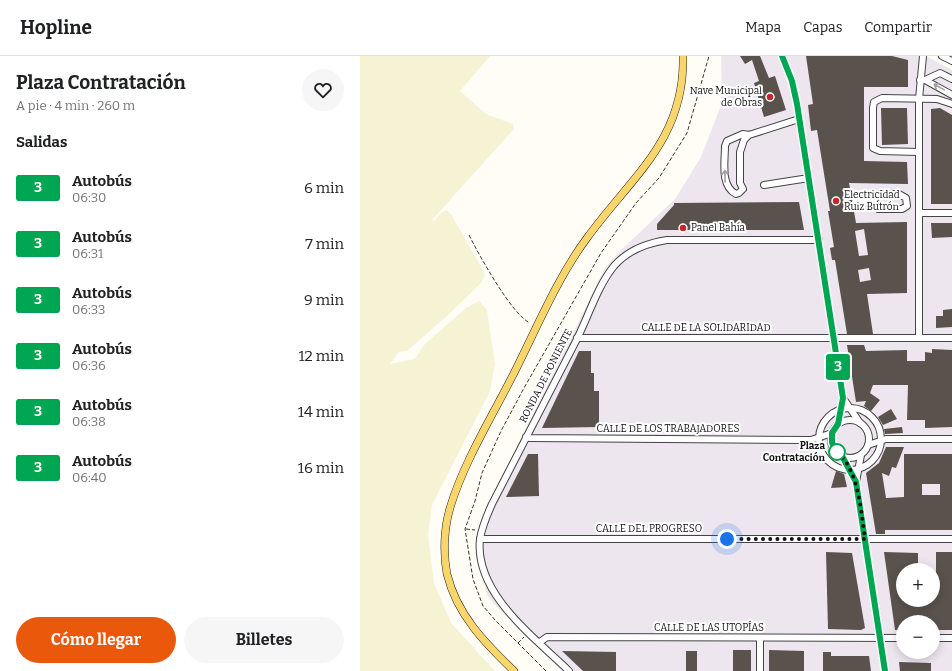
<!DOCTYPE html>
<html lang="es">
<meta charset="utf-8">
<style>
body{margin:0;font-family:Bitter,serif;background:#f6f6f6;color:#202124;height:100vh;display:flex;flex-direction:column;font-size:15px;white-space:nowrap}
*{box-sizing:border-box;margin:0}
p{font-size:13px;color:#757577}
.icon{flex:none;width:22px;height:22px;fill:none;stroke:currentColor;stroke-width:2;stroke-linecap:round;stroke-linejoin:round}
.map{position:relative;flex:1;overflow:hidden}
.side{display:flex;flex-direction:column;background:#fff;width:360px}
.side>*{flex:none}
.badge{padding:0 8px;border-radius:3px;font-size:14px;line-height:26px}
.tools{position:absolute;left:536px;top:507px;display:grid;gap:8px}
.tools a{display:grid;place-items:center;width:44px;height:44px;border-radius:50%;background:#fff;box-shadow:0 2px 10px #0003;font-size:20px}
.you{position:absolute;width:20px;height:20px;margin:-10px;border:3px solid #fff;border-radius:50%;background:#1a73e8;box-shadow:0 0 0 6px #1a73e833}
.map>.badge{position:absolute;translate:-50% -50%;box-shadow:0 0 0 2px #fff}
h2{padding:0 16px;font-size:15px;line-height:36px}
.round{display:grid;place-items:center;flex:none;width:42px;height:42px;border-radius:21px;background:#f6f6f6}
.head{display:flex;align-items:center;justify-content:space-between;height:68px;padding:0 16px}
h1{font-size:19px;font-weight:700;line-height:30px}
.action{display:flex;gap:8px;margin-top:auto;padding:8px 16px}
.action a{flex:1;height:46px;border-radius:24px;background:#ea580c;color:#fff;font-size:16px;font-weight:700;line-height:46px;text-align:center}
.action a+a{background:#f6f6f6;color:#202124}
ul{padding:0;list-style:none}
li{display:flex;align-items:center;gap:12px;height:56px;padding:0 16px}
li div{flex:1}
li b{display:block;font-size:15px}
li em{font-style:normal}
li .badge{min-width:44px;font-weight:700;text-align:center}
header{display:flex;align-items:center;gap:24px;box-sizing:border-box;height:56px;padding:0 20px;background:#fff;border-bottom:1px solid #e0e0e0}
header strong{font-size:19px}
nav{display:flex;gap:22px;margin-inline-start:auto;font-size:14px}
main{display:flex;flex:1;min-height:0}
.map>svg:first-child{display:block}
</style>
<header>
<strong>Hopline</strong>
<nav><a>Mapa</a><a>Capas</a><a>Compartir</a></nav>
</header>
<main>
<section class="side">
<div class="head"><div><h1>Plaza Contratación</h1><p>A pie · 4 min · 260 m</p></div><a class="round"><svg class="icon" aria-label="heart" viewBox="0 0 24 24"><path d="M12 20l-8-8c-3-5 5-10 8-4 3-6 11-1 8 4z"/></svg></a></div>
<h2>Salidas</h2>
<ul>
<li><span class="badge" style="background:#00a651;color:#fff">3</span><div><b>Autobús</b><p>06:30</p></div><em>6 min</em></li>
<li><span class="badge" style="background:#00a651;color:#fff">3</span><div><b>Autobús</b><p>06:31</p></div><em>7 min</em></li>
<li><span class="badge" style="background:#00a651;color:#fff">3</span><div><b>Autobús</b><p>06:33</p></div><em>9 min</em></li>
<li><span class="badge" style="background:#00a651;color:#fff">3</span><div><b>Autobús</b><p>06:36</p></div><em>12 min</em></li>
<li><span class="badge" style="background:#00a651;color:#fff">3</span><div><b>Autobús</b><p>06:38</p></div><em>14 min</em></li>
<li><span class="badge" style="background:#00a651;color:#fff">3</span><div><b>Autobús</b><p>06:40</p></div><em>16 min</em></li>
</ul>
<div class="action"><a>Cómo llegar</a><a>Billetes</a></div>
</section>
<div class="map">
<svg width="592" height="615" viewBox="0 0 592 615">
<rect width="100%" height="100%" fill="#fffdf5"/>
<path fill="#eee6ef" fill-rule="evenodd" d="M361 0H566L592 14V615H202L136 550 127 539 118 504 117 488 120 471 127 452 245 212 258 197 315 143 341 101 360 52 362 34ZM543 514H573V544H543ZM543 566H573V596H543Z"/>
<polygon fill="#f6f3d4" points="0,0 130,0 100,35 126,58 153,68 154,73 71,165 75,164 82,156 87,154 92,160 122,212 125,220 120,228 88,259 47,295 39,296 30,308 55,303 65,288 106,252 119,245 127,254 135,308 130,335 72,449 68,479 74,527 91,567 135,615 0,615"/>
<g fill="#5a524d" fill-rule="evenodd">
<polygon points="380,0 400,0 409,22 415,20 426,54 404,61 394,27 399,25 392,4 385,8"/>
<path d="M446 0H532L548 4V31H504V105L547 106 548 128 489 127 492 143 491 147 493 150 496 167 547 166V237L507 238 513 278H487L475 204H472L470 192 474 191 468 155H470L457 74 451 75 448 49 453 48ZM504 173 508 199 499 200 495 175ZM509 212 511 224 500 226 498 214Z"/>
<polygon points="521,52 547,52 548,88 522,89"/>
<polygon points="580,52 592,59 592,148 571,148 571,53"/>
<polygon points="439,146 444,174 297,174 297,168 314,149 314,147"/>
<polygon points="571,167 592,167 592,181 572,182"/>
<polygon points="592,253 592,271 576,272 576,260 583,260 583,254"/>
<polygon points="487,289 504,289 506,295 547,294 547,305 565,305 565,296 572,297 572,293 592,294 592,371 565,372 565,364 547,364 548,329 513,329 510,337 520,344 511,355 504,350 506,345 496,346"/>
<polygon points="219,295 231,295 231,317 234,317 234,335 239,335 239,371 182,372"/>
<polygon points="531,353 537,363 523,369 518,361"/>
<polygon points="542,371 543,377 525,378 524,373"/>
<path d="M526 391H544L536 412 532 411 529 420 522 417 526 442 544 441V398H592V474H525V478H516L506 417 519 407ZM562 428H580V439H562Z"/>
<polygon points="168,398 178,398 179,440 146,441"/>
<polygon points="476,415 484,418 487,431 471,432"/>
<polygon points="466,496 492,497 505,572 501,574 468,573"/>
<polygon points="524,496 558,497 558,514 543,514 543,544 573,544 573,538 576,538 576,496 592,496 592,574 573,574 573,566 543,566 543,574 535,574"/>
<rect x="373" y="594" width="18" height="21"/>
<polygon points="409,594 444,595 444,615 409,615"/>
<polygon points="202,595 256,596 256,615 223,615"/>
<rect x="326" y="595" width="11" height="20"/>
<polygon points="463,596 471,596 471,600 509,600 511,615 463,615"/>
<polygon points="539,606 571,607 571,615 540,615"/>
</g>
<g fill="none" stroke-linecap="round" stroke-linejoin="round">
<g stroke="#444" stroke-width="8">
<g id="minor">
<polyline points="422,0 432,25 437,48 483,342 478,368"/>
<polyline points="582,0 592,5"/>
<polyline points="560,24 565,24 580,17 592,23"/>
<polyline points="565,24 592,39"/>
<path d="M389 79 384 84 380 96V127L383 133 379 137 376 138C360 130 365 105 365 90L367 85 383 78 389 79 439 63"/>
<polyline points="559,96 520,95 513,92 513,52 514,46 522,42 577,43 592,48"/>
<polyline points="404,129 449,122"/>
<polygon points="519,138 539,138 546,142 547,150 542,153 518,153 514,149 514,144"/>
<polyline points="495,146 514,145"/>
<polyline points="559,157 592,157"/>
<polyline points="217,282 592,282"/>
<polyline points="559,282 559,43 563,0"/>
<polyline points="483,342 500,367"/>
<circle cx="490" cy="383" r="31"/>
<circle cx="490" cy="383" r="19"/>
<polyline points="166,381 170,382 451,384 472,377"/>
<polyline points="508,389 526,383 592,383"/>
<polyline points="482,400 496,426 525,615"/>
<polyline points="496,426 501,399"/>
<polyline points="120,483 592,483"/>
<polyline points="400,582 400,615"/>
<polyline points="573,582 592,582"/>
<polyline points="180,586 187,581 543,582"/>
<path d="M209 615C174 581 114 537 120 483 122 471 127 459 132 448 160 393 189 338 217 283 229 259 237 231 254 210 268 194 287 187 307 184H459"/>
</g>
</g>
<g stroke="#222" stroke-width="8">
<path id="major" d="M154 615C125 587 97 559 87 518 83 497 84 472 90 452 103 408 131 362 152 321 175 276 197 222 227 182 271 121 325 84 323 0"/>
</g>
<g stroke="#333" stroke-width="1" stroke-dasharray="4 2" stroke-linecap="butt">
<path d="M109 179C119 199 152 259 170 267"/>
<polyline points="106,473 115,474"/>
<polyline points="158,587 164,581"/>
<polyline points="186,615 135,564 123,550 113,523 105,473 115,445 122,417 141,375 164,332 241,197 276,147 299,122 327,77 349,0"/>
</g>
<use href="#minor" stroke="#fff" stroke-width="6"/>
<use href="#major" stroke="#f9d66b" stroke-width="7"/>
</g>
<defs><path id="oneway-shaft" d="M-6 0H5M1.5-3L5.5 0L1.5 3" fill="none" stroke-width="1.6" stroke-linecap="round" stroke-linejoin="round"/></defs>
<g stroke="#a0a0a0">
<use href="#oneway-shaft" transform="translate(579 31) rotate(-151)"/>
<use href="#oneway-shaft" transform="translate(365 120) rotate(-91)"/>
</g>
<g fill="none" stroke-linecap="round" stroke-linejoin="round">
<g stroke="#fff" stroke-width="9">
<polyline id="line" points="422,0 432,25 437,48 483,342 478,368 472,377 472,386 474,392 482,400 496,426 525,615"/>
</g>
<use href="#line" stroke="#00a651" stroke-width="6"/>
<path stroke="#111" stroke-width="4" stroke-dasharray="0 7.2" d="M367 483H505C501 456 499 414 477 396"/>
</g>
<g fill="#c4262e" stroke="#fff" stroke-width="1.5">
<circle cx="410" cy="41" r="4"/>
<circle cx="476" cy="145" r="4"/>
<circle cx="323" cy="172" r="4"/>
</g>
<circle fill="#fff" stroke="#00a651" stroke-width="2" cx="477" cy="396" r="8"/>
<g text-anchor="middle" dominant-baseline="central" stroke-width="4" stroke-linejoin="round" paint-order="stroke">
<g font-size="10" fill="#111" stroke="#fff" text-anchor="start">
<text x="402" y="35" text-anchor="end">Nave Municipal<tspan x="402" dy="12">de Obras</tspan></text>
<text x="484" y="139">Electricidad<tspan x="484" dy="12">Ruiz Butrón</tspan></text>
<text x="331" y="172">Panel Bahía</text>
</g>
<g font-size="10" fill="#111" stroke="#fff">
<text x="346" y="272">CALLE DE LA SOLIDARIDAD</text>
<text transform="translate(186 320) rotate(-63)">RONDA DE PONIENTE</text>
<text x="308" y="373">CALLE DE LOS TRABAJADORES</text>
<text x="289" y="473">CALLE DEL PROGRESO</text>
<text x="349" y="572">CALLE DE LAS UTOPÍAS</text>
</g>
<g font-size="10" font-weight="bold" fill="#111" stroke="#fff" text-anchor="end">
<text x="465" y="390">Plaza<tspan x="465" dy="12">Contratación</tspan></text>
</g>
</g>
</svg>
<div class="tools">
<a>+</a>
<a>−</a>
</div>
<div class="you" style="left:367px;top:483px"></div>
<b class="badge" style="left:478px;top:311px;background:#00a651;color:#fff">3</b>
</div>
</main>
